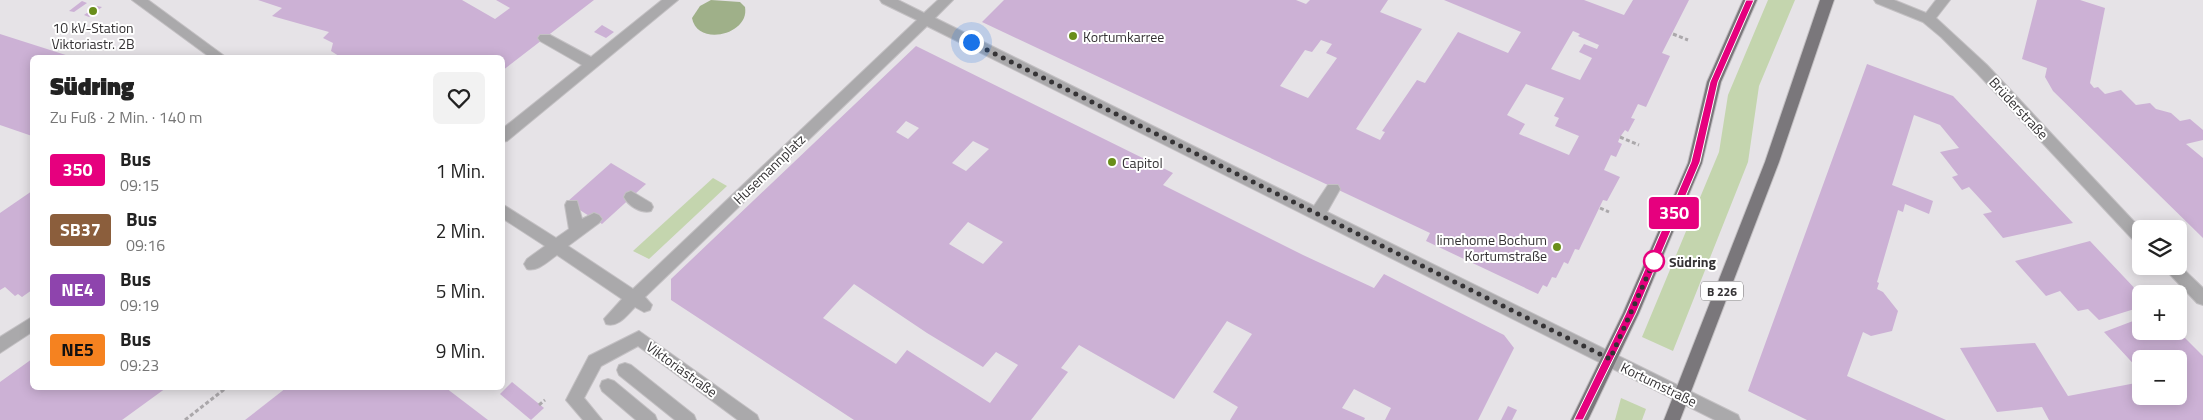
<!DOCTYPE html>
<html lang="de">
<meta charset="utf-8">
<style>
body{margin:0;font-family:"Titillium Web",sans-serif;background:#f2f2f2;color:#222;height:100vh;display:flex;flex-direction:column;font-size:19px;white-space:nowrap}
*{box-sizing:border-box;margin:0}
p{font-size:16px;color:#767676}
.icon{flex:none;width:28px;height:28px;fill:none;stroke:currentColor;stroke-width:2;stroke-linecap:round;stroke-linejoin:round}
.map{position:relative;flex:1;overflow:hidden}
.sheet{position:absolute;left:30px;top:55px;width:475px;height:335px;display:flex;flex-direction:column;background:#fff;border-radius:8px;box-shadow:0 2px 12px #0003}
.sheet>*{flex:none}
.badge{padding:0 10px;border-radius:4px;font-size:18px;line-height:32px}
.controls{position:absolute;left:2132px;top:220px;display:grid;gap:10px}
.controls a{display:grid;place-items:center;width:55px;height:55px;border-radius:8px;background:#fff;box-shadow:0 2px 12px #0003;font-size:25px}
.you{position:absolute;width:25px;height:25px;margin:-12px;border:4px solid #fff;border-radius:50%;background:#1a73e8;box-shadow:0 0 0 8px #1a73e833}
.map>.badge{position:absolute;translate:-50% -50%;box-shadow:0 0 0 2px #fff}
.round{display:grid;place-items:center;flex:none;width:52px;height:52px;border-radius:8px;background:#f2f2f2}
.summary{display:flex;align-items:center;justify-content:space-between;height:85px;padding:0 20px}
h1{font-size:24px;font-weight:800;line-height:38px}
ul{padding:0;list-style:none}
li{display:flex;align-items:center;gap:15px;height:60px;padding:0 20px}
li div{flex:1}
li b{display:block;font-size:19px}
li em{font-style:normal}
li .badge{min-width:55px;font-weight:700;text-align:center}
.map>svg:first-child{display:block}
</style>
<div class="map">
<svg width="2203" height="420" viewBox="0 0 2203 420">
<rect width="100%" height="100%" fill="#e6e3e7"/>
<g fill="#c4d5ae">
<polygon points="1768,0 1795,0 1759,86 1748,162 1673,351 1642,337 1719,152 1728,95"/>
<polygon points="713,178 727,186 649,259 633,251"/>
<polygon points="1621,398 1646,409 1642,420 1615,420"/>
</g>
<path fill="#9fb089" d="M711 0 740 2 745 7C750 35 697 47 692 18L700 6Z"/>
<g fill="#ccb1d5" fill-rule="evenodd">
<polygon points="258,0 462,0 495,19 510,8 496,0 594,0 502,71 502,58 342,58 331,51 333,43 323,38 329,32 272,16 282,8"/>
<path d="M1004 0H1296L1306 4 1310 0H1388L1380 12 1422 29 1356 129 1380 140 1385 132 1382 131 1417 80 1425 83 1458 32 1508 53 1521 32 1444 0H1584L1624 15 1633 0H1689L1662 53 1670 56 1646 107 1638 104 1631 118 1635 119 1628 132 1625 130 1620 137 1618 142 1622 144 1616 157 1611 155 1604 170 1620 177 1607 201 1603 200 1579 250 1575 249 1568 264 1564 262 1556 278 1552 277 1547 287 1543 285 1538 294 1426 241 1430 233 982 22ZM1573 31 1580 34 1578 36 1599 45 1597 49 1584 44 1579 52 1592 58 1580 80 1551 69ZM1321 40 1332 44 1326 53 1337 58 1308 98 1280 86 1305 50 1312 52ZM1526 84 1564 98 1554 116 1559 118 1555 126 1579 136 1569 155 1519 134 1525 124 1507 115Z"/>
<polygon points="2037,0 2080,0 2105,8 2090,83 2094,88 2098,87 2105,94 2121,90 2136,105 2150,103 2156,109 2171,113 2180,121 2190,119 2203,130 2203,140 2186,144 2203,158 2203,238 2053,91 2045,77 2047,68 2022,59"/>
<polygon points="82,1 87,3 74,12 69,11"/>
<polygon points="97,6 102,7 89,17 84,15"/>
<polygon points="602,25 614,32 606,38 594,32"/>
<polygon points="0,34 72,57 32,58 32,136 0,125"/>
<path d="M916 46 1173 173 1163 185 1303 255 1374 288 1384 274 1504 335 1514 348 1478 420H1385L1391 408 1354 389 1342 408 1365 418 1364 420H1230L1238 407 1213 392 1252 334 1227 321 1174 399 1079 345 1061 368 1068 372 1031 420H854L671 300V279ZM906 121 919 128 908 139 896 132ZM973 141 989 149 966 171 952 163ZM968 222 1003 242 983 264 949 244ZM854 284 927 333 983 367 996 352 1018 365 990 403 907 350 896 364 823 318Z"/>
<polygon points="1867,64 1953,96 2073,223 2003,238 1983,214 1992,212 1969,187 1962,190 1952,177 1958,175 1940,152 1959,148 1940,125 1914,115 1892,185 1933,201 1929,214 1905,204 1903,212 1898,210 1877,282 1879,283 1877,289 1883,292 1898,311 1892,331 1871,336 1863,332 1847,376 1946,420 1807,420 1748,391"/>
<polygon points="611,163 646,184 602,224 567,202"/>
<polygon points="32,191 32,290 22,297 18,294 15,296 5,287 0,290 0,213"/>
<polygon points="2090,241 2141,295 2141,307 2099,320 2088,309 2078,311 2060,291 2046,296 2015,261"/>
<polygon points="2141,318 2141,331 2178,331 2203,356 2203,420 2049,420 2042,407 1997,412 1960,348 2035,343 2068,396 2141,382 2141,396 2179,396 2179,359 2141,359 2141,372 2104,332"/>
<polygon points="32,359 32,388 166,388 122,420 0,420 0,382"/>
<polygon points="512,382 544,408 531,420 500,394"/>
<polygon points="286,388 446,388 488,420 245,420"/>
<polygon points="1508,406 1517,410 1512,420 1501,420"/>
</g>
<g fill="none" stroke-linecap="round" stroke-linejoin="round">
<g stroke="#c3c0c3" stroke-width="2">
<g id="lane">
<polygon points="625,363 631,365 694,415 696,420 675,420 619,375 617,370 619,365"/>
<polygon points="608,379 614,381 655,415 657,420 636,420 602,391 600,386 602,381"/>
</g>
</g>
<g stroke="#c3c0c3" stroke-width="2">
<g id="street">
<polygon points="132,0 148,0 227,58 211,58"/>
<polygon points="662,0 678,0 507,141 502,142 502,129 582,65 540,41 538,38 540,35 550,35 591,57"/>
<path d="M880 0H898L924 13 938 0H953L935 18 1314 206 1328 185H1338L1340 189 1327 212 1738 415 1740 420H1715L927 26 645 297 652 305 650 310 644 312 635 307C627 315 618 328 606 324L604 319 622 299 557 255C548 261 538 272 527 269L524 264 527 259 545 246 502 218V204L556 238 569 229 565 205 567 201H577L582 219 594 213 599 215 602 219 599 223 568 246 633 289 917 20 882 3Z"/>
<polygon points="1874,0 1894,0 1926,13 1936,0 1950,0 1936,18 1987,65 2141,229 2141,245 2136,243 1977,73 1941,37 1923,22 1876,3"/>
<path d="M631 191 651 203 653 207 651 211C642 214 628 206 624 197L626 193Z"/>
<polygon points="2179,265 2203,288 2203,305 2197,303 2162,266"/>
<polygon points="32,317 32,332 0,353 0,337"/>
<polygon points="639,331 757,415 759,420 738,420 638,346 601,366 584,398 602,420 583,420 566,400 589,356"/>
</g>
</g>
<g stroke="#c3c0c3" stroke-width="2">
<g id="primary">
<polygon points="1743,0 1757,0 1721,82 1702,163 1639,313 1588,420 1571,420 1623,313 1688,163 1707,82"/>
<polygon points="1820,0 1834,0 1779,162 1680,420 1664,420 1765,162"/>
</g>
</g>
<g stroke="#aba8ab" stroke-width="3" stroke-dasharray="4 2.5" stroke-linecap="butt">
<polyline points="1673,34 1688,40"/>
<polyline points="1620,137 1639,145"/>
<polyline points="1600,208 1609,212"/>
<polyline points="539,405 545,400"/>
<polyline points="185,420 226,388"/>
</g>
<use href="#lane" fill="#aaa9ab" fill-rule="evenodd"/>
<use href="#street" fill="#aaa9ab" fill-rule="evenodd"/>
<use href="#primary" fill="#7a777b" fill-rule="evenodd"/>
</g>
<polygon fill="#e6007e" stroke="#fff" points="1746,0 1754,0 1718,82 1700,162 1636,313 1583,420 1574,420 1626,313 1691,162 1710,82"/>
<g fill="none" stroke-linecap="round" stroke-linejoin="round">
<polyline stroke="#353335" stroke-width="5" stroke-dasharray="0 9" points="971,42 1610,359 1654,261"/>
</g>
<g fill="#698e1a" stroke="#fff" stroke-width="2">
<circle cx="93" cy="11" r="5"/>
<circle cx="1073" cy="36" r="5"/>
<circle cx="1112" cy="162" r="5"/>
<circle cx="1557" cy="247" r="5"/>
</g>
<circle fill="#fff" stroke="#e6007e" stroke-width="2.5" cx="1654" cy="261" r="10"/>
<g text-anchor="middle" dominant-baseline="central" stroke-width="4" stroke-linejoin="round" paint-order="stroke">
<rect fill="#fff" stroke="#727072" stroke-width="1" x="1701" y="281.5" width="42" height="19" rx="4"/>
<g font-size="12" font-weight="bold" fill="#353335">
<text x="1722" y="291">B 226</text>
</g>
<g font-size="14" fill="#353335" stroke="#fff" text-anchor="start">
<text x="93" y="27" text-anchor="middle">10 kV-Station<tspan x="93" dy="16">Viktoriastr. 2B</tspan></text>
<text x="1083" y="36">Kortumkarree</text>
<text x="1122" y="162">Capitol</text>
<text x="1547" y="239" text-anchor="end">limehome Bochum<tspan x="1547" dy="16">Kortumstraße</tspan></text>
</g>
<g font-size="14" fill="#353335" stroke="#fff">
<text transform="translate(2019 108) rotate(47)">Brüderstraße</text>
<text transform="translate(769 169) rotate(-44)">Husemannplatz</text>
<text transform="translate(682 369) rotate(36)">Viktoriastraße</text>
<text transform="translate(1659 384) rotate(26)">Kortumstraße</text>
</g>
<g font-size="14" font-weight="bold" fill="#353335" stroke="#fff" text-anchor="start">
<text x="1669" y="261">Südring</text>
</g>
</g>
</svg>
<div class="controls">
<a><svg class="icon" aria-label="layers" viewBox="0 0 24 24"><path d="M12 4l9 5-9 5-9-5zM3 14l9 5 9-5"/></svg></a>
<a>+</a>
<a>−</a>
</div>
<div class="you" style="left:971px;top:42px"></div>
<b class="badge" style="left:1674px;top:213px;background:#e6007e;color:#fff">350</b>
<section class="sheet">
<div class="summary"><div><h1>Südring</h1><p>Zu Fuß · 2 Min. · 140 m</p></div><a class="round"><svg class="icon" aria-label="heart" viewBox="0 0 24 24"><path d="M12 20l-8-8c-3-5 5-10 8-4 3-6 11-1 8 4z"/></svg></a></div>
<ul>
<li><span class="badge" style="background:#e6007e;color:#fff">350</span><div><b>Bus</b><p>09:15</p></div><em>1 Min.</em></li>
<li><span class="badge" style="background:#8b5e3c;color:#fff">SB37</span><div><b>Bus</b><p>09:16</p></div><em>2 Min.</em></li>
<li><span class="badge" style="background:#8e44ad;color:#fff">NE4</span><div><b>Bus</b><p>09:19</p></div><em>5 Min.</em></li>
<li><span class="badge" style="background:#f58220;color:#111">NE5</span><div><b>Bus</b><p>09:23</p></div><em>9 Min.</em></li>
</ul>
</section>
</div>
